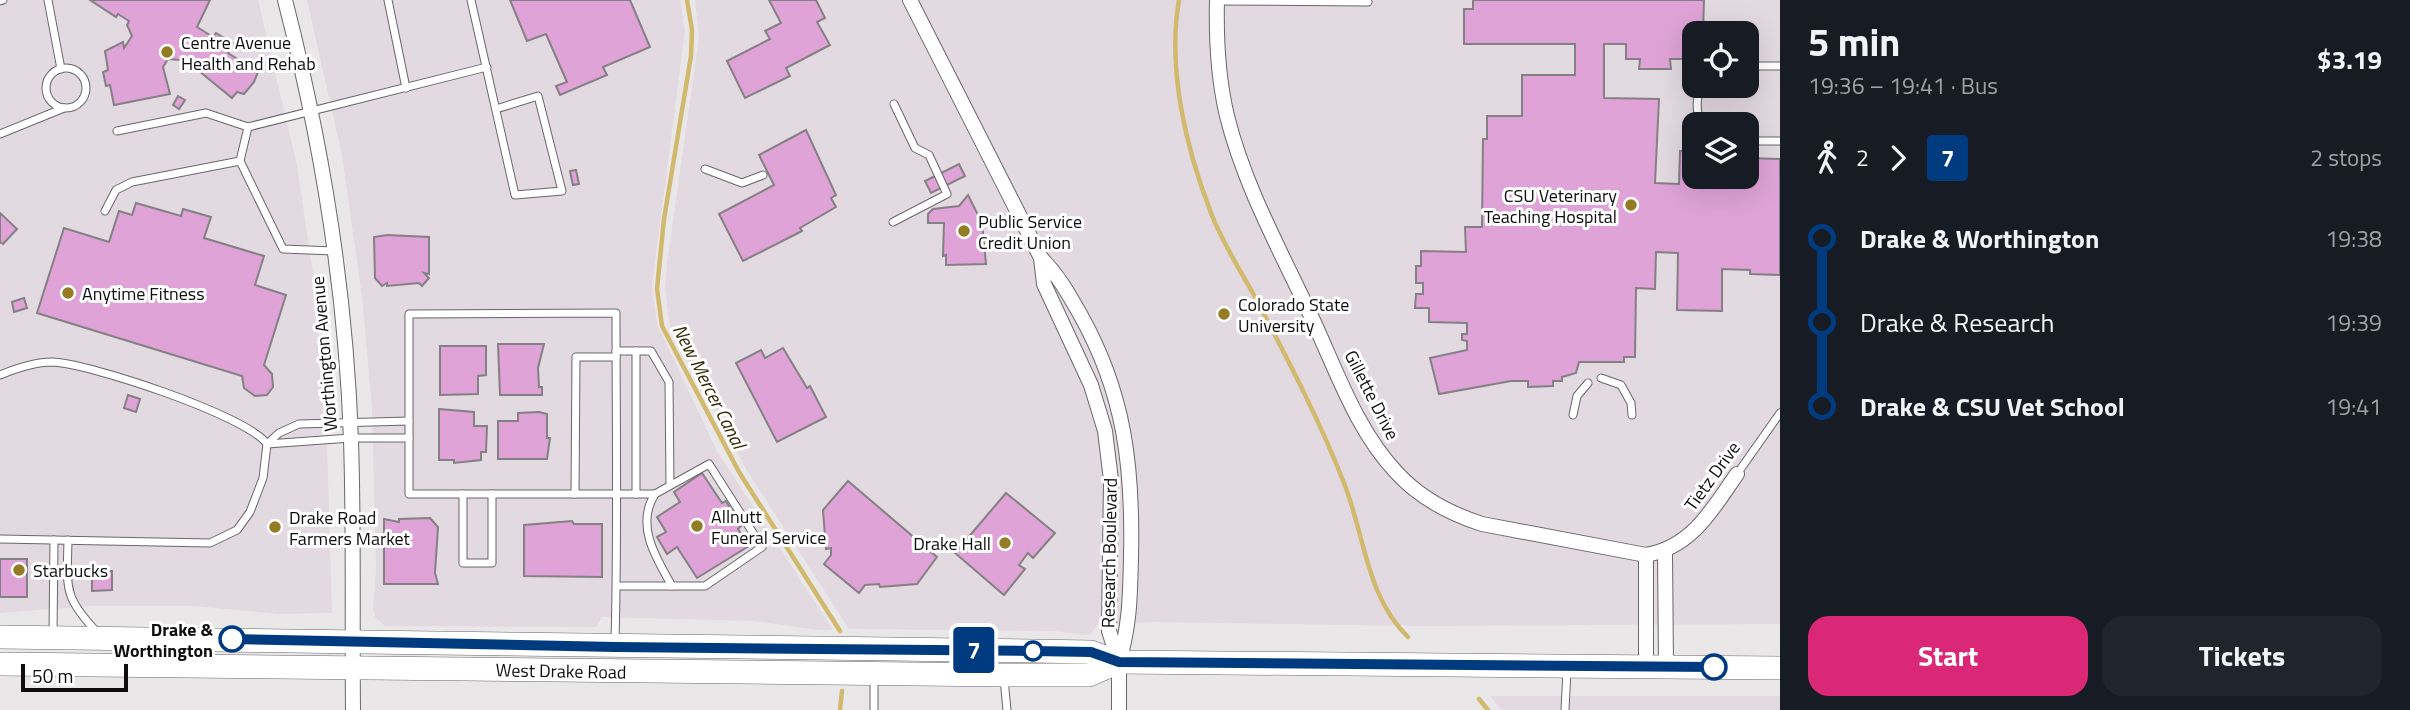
<!DOCTYPE html>
<meta charset="utf-8">
<style>
body{margin:0;font-family:"Titillium Web",sans-serif;background:#20242c;color:#f1f3f6;height:100vh;display:flex;flex-direction:column;font-size:26px;white-space:nowrap}
*{box-sizing:border-box;margin:0}
p{font-size:23px;color:#9ea1a6}
.icon{flex:none;width:38px;height:38px;fill:none;stroke:currentColor;stroke-width:2;stroke-linecap:round;stroke-linejoin:round}
.map{position:relative;flex:1;overflow:hidden}
.drawer{display:flex;flex-direction:column;background:#171b24;width:630px}
.drawer>*{flex:none}
.badge{padding:0 14px;border-radius:5px;font-size:24px;line-height:46px}
.buttons{position:absolute;left:1682px;top:21px;display:grid;gap:14px}
.buttons a{display:grid;place-items:center;width:77px;height:77px;border-radius:14px;background:#171b24;box-shadow:0 7px 28px #0002;font-size:35px}
.scale{position:absolute;left:21px;bottom:18px;width:107px;box-sizing:border-box;padding-left:7px;border:4px solid #0f0e0f;border-top:0;font-size:19px;line-height:24px;white-space:nowrap;color:#0f0e0f;-webkit-text-stroke:5px #fff;paint-order:stroke}
.map>.badge{position:absolute;translate:-50% -50%;box-shadow:0 0 0 4px #fff}
.legs{display:flex;align-items:center;gap:10px;height:77px;padding:0 28px;font-size:23px}
.legs p{margin-inline-start:auto}
.summary{display:flex;align-items:center;justify-content:space-between;height:119px;padding:0 28px}
h1{font-size:38px;font-weight:700;line-height:52px}
.primary-button{display:flex;gap:14px;margin-top:auto;padding:14px 28px}
.primary-button a{flex:1;height:80px;border-radius:21px;background:#db2777;color:#fff;font-size:28px;font-weight:700;line-height:80px;text-align:center}
.primary-button a+a{background:#20242c;color:#f1f3f6}
ul{padding:0 28px;list-style:none}
li{display:flex;align-items:center;gap:24px;height:84px;font-size:26px}
li i{display:grid;place-items:center;width:10px;height:100%;margin:0 9px;background:currentColor}
li i::after{content:'';width:18px;height:18px;margin:-9px;border:5px solid;border-radius:50%;background:#171b24}
li p{margin-inline-start:auto}
li:first-child i{background:linear-gradient(#0000 50%,currentColor 0)}
li:last-child i{background:linear-gradient(currentColor 50%,#0000 0)}
main{display:flex;flex:1;min-height:0}
.map>svg:first-child{display:block}
</style>
<main>
<div class="map">
<svg width="1780" height="710" viewBox="0 0 1780 710">
<rect width="100%" height="100%" fill="#eae7e9"/>
<g fill="#e3d9e1" fill-rule="evenodd">
<polygon points="0,0 258,0 297,165 313,273 326,408 332,613 279,614 194,606 92,606 0,613"/>
<polygon points="307,0 680,0 685,31 652,285 657,324 717,451 833,630 818,630 755,621 602,617 596,627 385,626 375,617 373,607 376,570 372,408 362,296 342,155"/>
<path d="M695 0H1780V624L1421 626 1151 622 1097 625 1091 634 1085 635 1054 631 849 629 746 469 673 335 669 322 665 287 667 263 699 38ZM1694 33H1746V86H1694ZM1694 124H1746V177H1694Z"/>
<polygon points="1490,696 1780,696 1780,710 1502,710"/>
</g>
<g fill="none" stroke-linecap="round" stroke-linejoin="round">
<g stroke="#d1b96e" stroke-width="4.5">
<polyline points="687,0 692,30 691,56 664,219 657,289 662,326 739,472 840,631"/>
<path d="M1179 0C1167 69 1186 148 1211 213 1222 242 1240 270 1255 297 1287 358 1319 419 1344 483 1365 536 1366 596 1408 637"/>
<polyline points="1479,699 1488,710"/>
<polyline points="840,710 842,691"/>
</g>
</g>
<g fill="#e0a3d7" stroke="#838183" stroke-width="2">
<polygon points="90,0 210,0 197,27 213,37 216,33 234,44 228,53 258,72 254,82 244,94 237,92 232,98 182,57 180,60 168,59 163,67 170,94 114,105 110,85 106,86 103,72 108,70 105,51 123,42 124,48 132,36 127,25 129,21 118,14 116,17"/>
<polygon points="510,0 630,0 650,47 603,67 607,75 560,95 556,86 567,82 546,34 527,41"/>
<polygon points="769,0 816,0 825,18 817,22 830,45 786,68 790,76 745,98 727,61 770,39 765,31 781,23"/>
<polygon points="1473,0 1704,0 1703,33 1694,33 1694,59 1670,59 1671,69 1639,69 1640,59 1626,59 1626,44 1604,44 1604,98 1659,99 1655,183 1679,184 1680,151 1694,151 1694,177 1746,177 1746,158 1780,159 1780,275 1750,274 1750,270 1722,269 1722,311 1677,310 1678,253 1656,252 1655,289 1636,288 1635,357 1624,357 1624,362 1579,362 1576,373 1562,377 1562,381 1553,381 1553,386 1528,387 1528,381 1511,381 1439,394 1430,358 1467,350 1467,341 1462,340 1462,334 1467,334 1467,323 1429,322 1429,308 1415,308 1416,294 1423,294 1423,283 1416,283 1416,266 1421,266 1421,251 1466,252 1465,227 1482,227 1483,139 1487,139 1487,116 1522,116 1522,75 1575,75 1575,44 1464,44 1464,9 1473,9"/>
<polygon points="178,96 185,100 179,109 173,105"/>
<polygon points="806,130 836,195 831,198 836,207 800,228 802,231 743,261 719,214 774,185 759,155"/>
<polygon points="959,164 965,176 931,193 925,181"/>
<polygon points="576,170 579,184 573,185 570,171"/>
<polygon points="968,195 982,223 986,264 946,265 946,255 943,256 944,223 928,223 928,214 933,209 959,206"/>
<polygon points="136,203 181,216 183,209 211,217 204,238 264,256 255,285 286,295 264,365 272,374 273,387 267,395 255,396 244,388 242,376 37,313 64,228 109,242 119,211 132,215"/>
<polygon points="0,213 17,229 3,244 0,242"/>
<polygon points="387,235 429,237 429,274 424,273 429,278 422,286 419,283 387,286 387,283 382,286 375,278 374,237"/>
<polygon points="24,298 27,308 14,312 12,302"/>
<polygon points="498,344 544,344 538,368 539,387 542,387 542,395 500,395"/>
<polygon points="440,346 486,346 486,375 478,376 478,394 440,395"/>
<polygon points="783,348 807,388 810,386 826,417 777,442 736,363 761,350 765,358"/>
<polygon points="128,395 140,399 136,412 124,408"/>
<polygon points="439,409 474,412 474,426 487,426 486,452 481,452 481,460 454,463 454,460 439,460"/>
<polygon points="539,412 547,414 547,438 550,438 547,459 498,459 498,421 518,421 518,413"/>
<polygon points="702,473 722,503 726,501 741,526 738,529 749,546 697,578 677,547 667,554 657,537 666,532 657,517 680,502 674,492"/>
<polygon points="848,481 937,557 917,584 880,587 879,584 865,585 859,593 824,564 831,555 831,548 826,549 823,510"/>
<polygon points="1006,493 1055,533 1033,558 1028,553 1019,565 1025,569 1004,595 955,553"/>
<polygon points="430,518 438,527 435,573 438,584 384,584 384,519 399,522 399,519"/>
<polygon points="572,521 574,524 602,524 602,577 524,576 524,525"/>
<rect x="0" y="559" width="27" height="38"/>
<polygon points="92,571 112,571 112,590 92,591"/>
</g>
<g fill="none" stroke-linecap="round" stroke-linejoin="round">
<g stroke="#696769" stroke-width="9">
<g id="service">
<polyline points="48,0 61,69"/>
<polyline points="388,0 406,88"/>
<polyline points="471,0 515,195 562,191 538,96 496,109"/>
<polyline points="0,1 3,0"/>
<polyline points="1217,1 1368,2"/>
<polyline points="1746,66 1780,66"/>
<circle cx="66" cy="88" r="20"/>
<path d="M1701 124C1696 111 1695 99 1702 86"/>
<polyline points="117,131 206,113 248,127 487,67"/>
<polyline points="0,134 64,108"/>
<polyline points="1746,141 1780,141"/>
<polyline points="240,161 283,249 334,251"/>
<polyline points="705,169 742,183 763,175"/>
<polyline points="105,211 116,190 132,182 240,161 248,127"/>
<polyline points="893,222 947,194 929,155 915,148 894,104"/>
<polyline points="616,351 636,351"/>
<path d="M0 375C17 368 34 362 52 362 89 363 248 416 267 444"/>
<polyline points="1601,378 1621,385 1631,403 1632,415"/>
<polyline points="1573,415 1577,396 1588,383"/>
<polyline points="267,444 351,438 409,438"/>
<polyline points="1737,474 1780,413"/>
<polyline points="463,494 463,563 492,563 492,494"/>
<polyline points="575,494 576,357 616,357"/>
<polyline points="636,494 636,351 651,351 669,382 670,485"/>
<path d="M655 494C635 525 656 558 672 586"/>
<polyline points="0,539 210,543 237,530 250,512 263,478 267,444 279,433 299,424 409,421"/>
<path d="M68 540C67 588 63 597 98 633"/>
<polyline points="53,634 54,540"/>
<path d="M615 641C618 532 616 422 616 313L409 314V494H655L709 464 762 547 705 586H616"/>
<polyline points="874,676 874,710"/>
<polyline points="1004,679 1007,710"/>
<polyline points="1565,710 1567,670"/>
</g>
</g>
<g stroke="#696769" stroke-width="16">
<g id="minor">
<path d="M285 0C322 144 346 291 351 440 354 530 352 620 353 710"/>
<path d="M910 0 1041 258C1058 275 1068 293 1080 314 1125 394 1133 467 1131 557 1130 597 1130 623 1119 662"/>
<path d="M1217 0C1216 39 1218 78 1227 116 1244 185 1281 252 1311 316 1336 369 1356 430 1397 473 1420 498 1451 514 1482 524L1646 555C1692 547 1712 510 1737 474"/>
<polyline points="1041,258 1044,284 1091,385 1105,431 1111,480 1109,631 1119,662 1119,710"/>
<polyline points="1665,552 1666,667"/>
<polyline points="1646,667 1646,555"/>
</g>
</g>
<g stroke="#696769" stroke-width="24">
<g id="primary">
<polyline points="0,637 1033,651 1091,652 1119,662 1780,668"/>
<polyline points="0,664 1004,675 1089,675 1119,662"/>
</g>
</g>
<use href="#service" stroke="#fff" stroke-width="7"/>
<use href="#minor" stroke="#fff" stroke-width="14"/>
<use href="#primary" stroke="#fff" stroke-width="23"/>
</g>
<g fill="none" stroke-linecap="round" stroke-linejoin="round">
<g stroke="#fff" stroke-width="16">
<polyline id="line-1" points="232,639 615,647 1033,651 1091,652 1119,662 1714,667"/>
</g>
<use href="#line-1" stroke="#003b80" stroke-width="10"/>
</g>
<g fill="#957b23" stroke="#fff" stroke-width="2.5">
<circle cx="167" cy="52" r="7"/>
<circle cx="1631" cy="205" r="7"/>
<circle cx="964" cy="231" r="7"/>
<circle cx="68" cy="293" r="7"/>
<circle cx="1224" cy="314" r="7"/>
<circle cx="697" cy="526" r="7"/>
<circle cx="275" cy="527" r="7"/>
<circle cx="1005" cy="543" r="7"/>
<circle cx="19" cy="570" r="7"/>
</g>
<g fill="#fff" stroke="#003b80" stroke-width="3.5">
<circle cx="232" cy="639" r="12"/>
<circle cx="1033" cy="651" r="9"/>
<circle cx="1714" cy="667" r="12"/>
</g>
<g text-anchor="middle" dominant-baseline="central" stroke-width="6" stroke-linejoin="round" paint-order="stroke">
<g font-size="18" fill="#0f0e0f" stroke="#fff" text-anchor="start">
<text x="181" y="42">Centre Avenue<tspan x="181" dy="21">Health and Rehab</tspan></text>
<text x="1617" y="195" text-anchor="end">CSU Veterinary<tspan x="1617" dy="21">Teaching Hospital</tspan></text>
<text x="978" y="221">Public Service<tspan x="978" dy="21">Credit Union</tspan></text>
<text x="82" y="293">Anytime Fitness</text>
<text x="1238" y="304">Colorado State<tspan x="1238" dy="21">University</tspan></text>
<text x="711" y="516">Allnutt<tspan x="711" dy="21">Funeral Service</tspan></text>
<text x="289" y="517">Drake Road<tspan x="289" dy="21">Farmers Market</tspan></text>
<text x="991" y="543" text-anchor="end">Drake Hall</text>
<text x="33" y="570">Starbucks</text>
</g>
<g font-size="18" fill="#0f0e0f" stroke="#fff">
<text transform="translate(324 354) rotate(-95)">Worthington Avenue</text>
<text transform="translate(1372 395) rotate(63)">Gillette Drive</text>
<text transform="translate(1712 476) rotate(-54)">Tietz Drive</text>
<text transform="translate(1109 553) rotate(-89)">Research Boulevard</text>
<text transform="translate(561 671) rotate(1)">West Drake Road</text>
</g>
<g font-size="18" font-weight="bold" fill="#0f0e0f" stroke="#fff" text-anchor="end">
<text x="213" y="629">Drake &amp;<tspan x="213" dy="21">Worthington</tspan></text>
</g>
<g font-size="19" font-style="italic" fill="#332806" stroke="#fff">
<text transform="translate(710 386) rotate(63)">New Mercer Canal</text>
</g>
</g>
</svg>
<div class="buttons">
<a><svg class="icon" aria-label="locate" viewBox="0 0 24 24"><circle cx="12" cy="12" r="6"/><path d="M12 2v4M12 18v4M2 12h4M18 12h4"/></svg></a>
<a><svg class="icon" aria-label="layers" viewBox="0 0 24 24"><path d="M12 4l9 5-9 5-9-5zM3 14l9 5 9-5"/></svg></a>
</div>
<div class="scale">50 m</div>
<b class="badge" style="left:974px;top:650px;background:#003b80;color:#fff">7</b>
</div>
<section class="drawer">
<div class="summary"><div><h1>5 min</h1><p>19:36 – 19:41 · Bus</p></div><b>$3.19</b></div>
<div class="legs"><svg class="icon" aria-label="walk" viewBox="0 0 24 24"><circle cx="13" cy="4" r="2"/><path d="M13 8l-2 6 4 7M11 14l-3 7M7 12l3-4h3l4 4"/></svg>2<svg class="icon" aria-label="forward" viewBox="0 0 24 24"><path d="M9 5l7 7-7 7"/></svg><b class="badge" style="background:#003b80;color:#fff">7</b><p>2 stops</p></div>
<ul>
<li><i style="color:#003b80"></i><b>Drake &amp; Worthington</b><p>19:38</p></li>
<li><i style="color:#003b80"></i><span>Drake &amp; Research</span><p>19:39</p></li>
<li><i style="color:#003b80"></i><b>Drake &amp; CSU Vet School</b><p>19:41</p></li>
</ul>
<div class="primary-button"><a>Start</a><a>Tickets</a></div>
</section>
</main>
